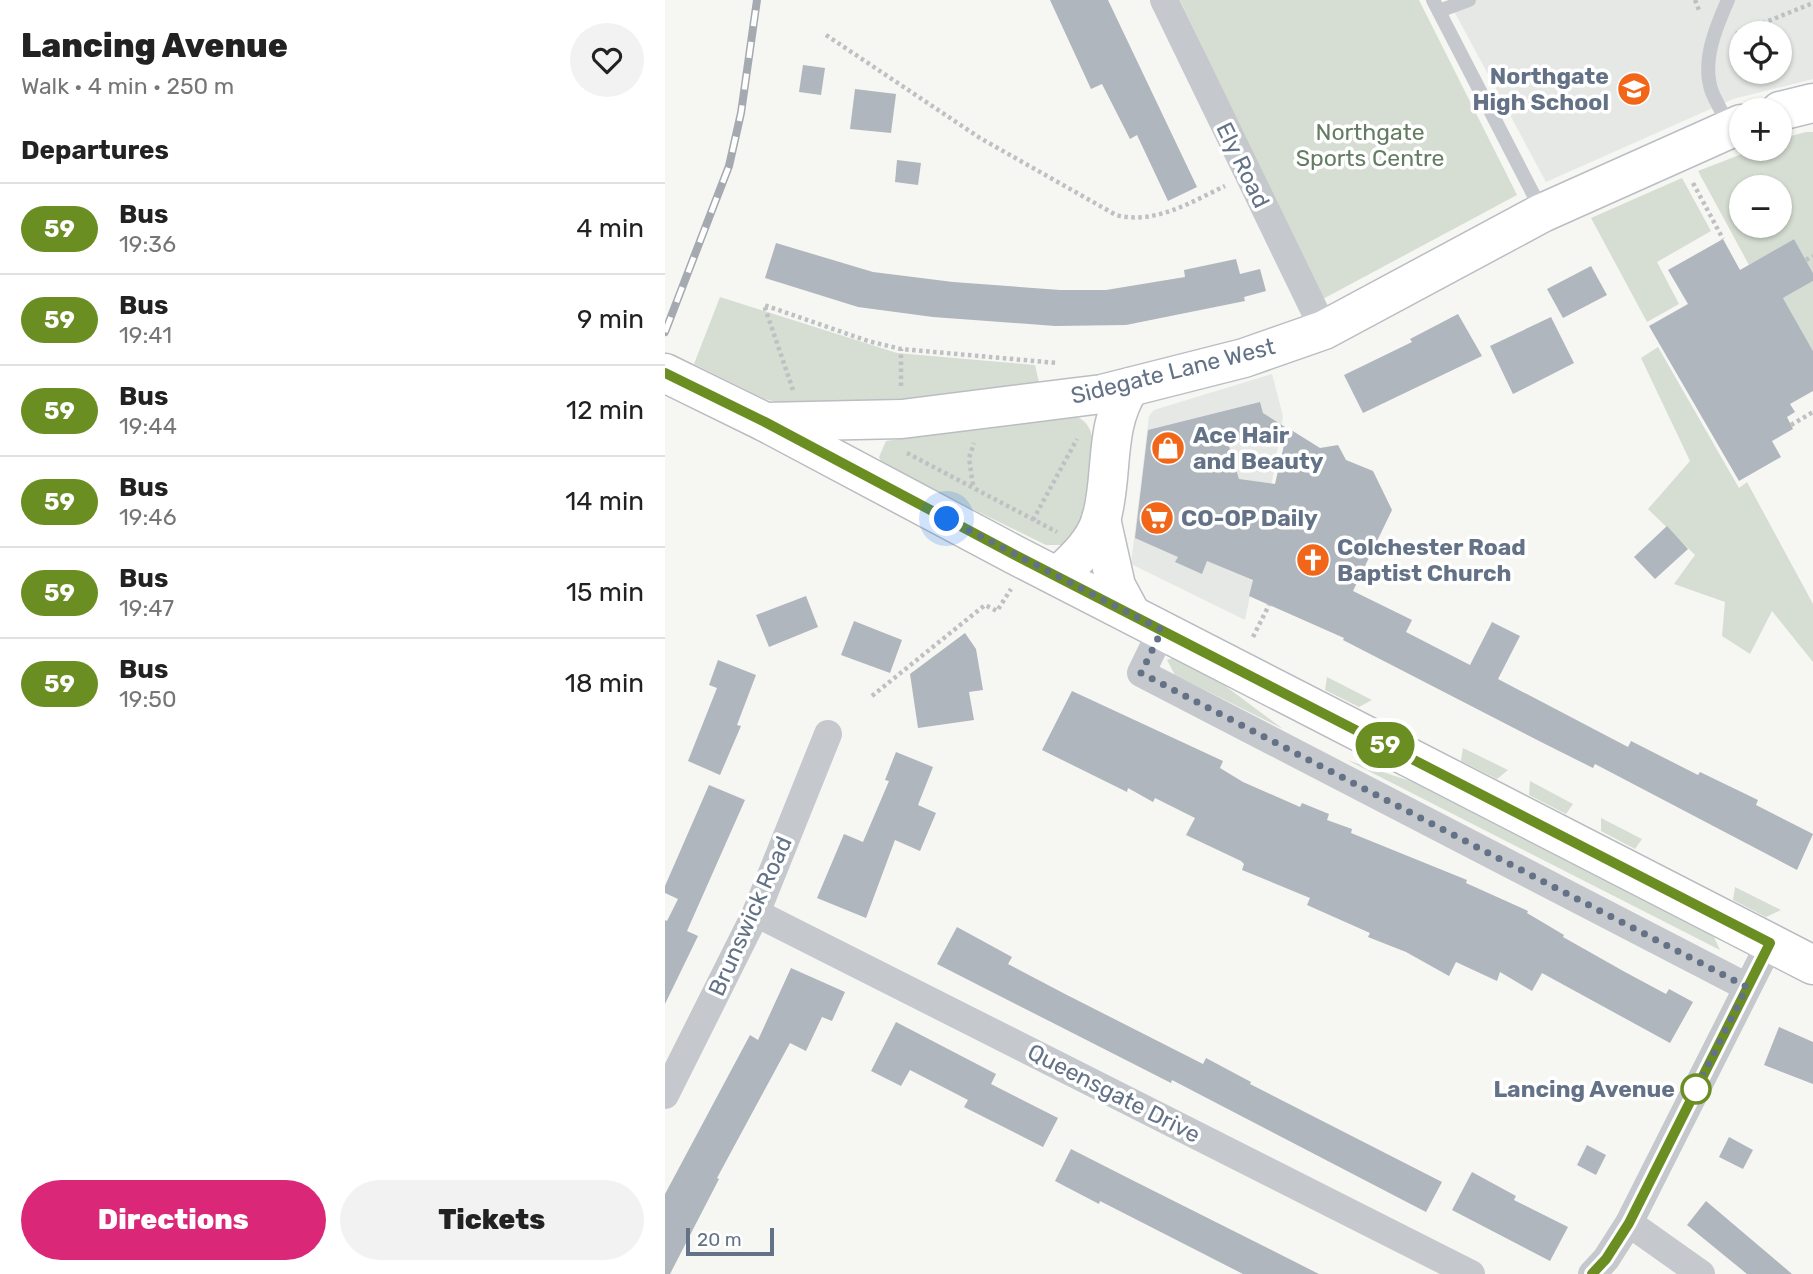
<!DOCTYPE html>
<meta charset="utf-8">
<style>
body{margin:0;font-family:Rubik,sans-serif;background:#f2f2f2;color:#222;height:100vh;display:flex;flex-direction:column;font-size:26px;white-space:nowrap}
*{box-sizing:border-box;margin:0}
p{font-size:23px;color:#767676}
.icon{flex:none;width:38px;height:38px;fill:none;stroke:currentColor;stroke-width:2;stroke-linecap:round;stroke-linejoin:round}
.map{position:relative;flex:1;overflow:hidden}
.sheet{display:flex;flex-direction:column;background:#fff;width:665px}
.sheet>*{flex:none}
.badge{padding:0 14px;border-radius:23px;font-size:24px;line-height:46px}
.fabs{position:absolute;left:1064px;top:21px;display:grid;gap:14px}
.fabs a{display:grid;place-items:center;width:63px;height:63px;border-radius:50%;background:#fff;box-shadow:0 2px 5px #0004;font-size:35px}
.scale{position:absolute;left:21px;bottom:18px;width:88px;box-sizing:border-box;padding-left:7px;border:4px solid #637286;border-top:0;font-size:19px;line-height:24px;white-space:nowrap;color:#637286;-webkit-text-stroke:5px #fff;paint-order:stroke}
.you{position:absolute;width:35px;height:35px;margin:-18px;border:5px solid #fff;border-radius:50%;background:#1a73e8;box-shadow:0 0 0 10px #1a73e833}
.map>.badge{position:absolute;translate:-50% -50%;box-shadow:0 0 0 4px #fff}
h2{padding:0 21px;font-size:26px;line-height:63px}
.round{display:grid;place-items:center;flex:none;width:74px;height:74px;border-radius:37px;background:#f2f2f2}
.head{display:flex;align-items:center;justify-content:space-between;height:119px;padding:0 21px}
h1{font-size:33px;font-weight:800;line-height:52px}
.action{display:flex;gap:14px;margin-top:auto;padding:14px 21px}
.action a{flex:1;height:80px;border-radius:42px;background:#db2777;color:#fff;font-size:28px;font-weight:800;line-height:80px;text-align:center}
.action a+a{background:#f2f2f2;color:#222}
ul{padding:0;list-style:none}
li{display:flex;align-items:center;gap:21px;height:91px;padding:0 21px;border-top:2px solid #e0e0e0}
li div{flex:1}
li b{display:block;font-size:26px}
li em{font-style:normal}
li .badge{min-width:77px;font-weight:700;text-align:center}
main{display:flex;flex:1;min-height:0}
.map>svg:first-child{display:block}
</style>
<main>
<section class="sheet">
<div class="head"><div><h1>Lancing Avenue</h1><p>Walk · 4 min · 250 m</p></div><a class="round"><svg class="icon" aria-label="heart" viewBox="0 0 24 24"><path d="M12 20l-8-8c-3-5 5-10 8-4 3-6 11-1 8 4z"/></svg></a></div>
<h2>Departures</h2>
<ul>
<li><span class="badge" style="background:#6b8e23;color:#fff">59</span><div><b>Bus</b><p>19:36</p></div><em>4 min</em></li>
<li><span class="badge" style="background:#6b8e23;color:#fff">59</span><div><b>Bus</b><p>19:41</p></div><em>9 min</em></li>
<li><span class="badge" style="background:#6b8e23;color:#fff">59</span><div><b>Bus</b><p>19:44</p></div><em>12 min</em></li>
<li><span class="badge" style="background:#6b8e23;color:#fff">59</span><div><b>Bus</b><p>19:46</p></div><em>14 min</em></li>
<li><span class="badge" style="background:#6b8e23;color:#fff">59</span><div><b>Bus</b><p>19:47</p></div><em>15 min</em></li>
<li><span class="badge" style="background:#6b8e23;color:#fff">59</span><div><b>Bus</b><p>19:50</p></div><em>18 min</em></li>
</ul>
<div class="action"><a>Directions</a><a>Tickets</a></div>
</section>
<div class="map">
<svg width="1148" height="1274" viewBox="0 0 1148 1274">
<rect width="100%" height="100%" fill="#f6f6f2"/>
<g fill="#e6e8e6" fill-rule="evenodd">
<path d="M783 0H1148V79L1068 99 881 182ZM1076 33H1115V72H1076Z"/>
<polygon points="607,374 618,416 600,523 580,620 466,564 484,416 489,410"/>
</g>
<g fill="#d6ded3" fill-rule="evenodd">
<polygon points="515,0 754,0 852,195 656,300"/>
<path d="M1141 132H1148V273L1129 239 1084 265 1033 171 1090 149H1115V139ZM1076 187H1115V226H1076Z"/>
<polygon points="1017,178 1046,231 992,262 1014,304 982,322 926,218"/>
<polygon points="1148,281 1148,351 1118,298"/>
<polygon points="55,297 232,353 370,365 374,382 301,397 137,408 99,399 29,364"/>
<polygon points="993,347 1074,488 1082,482 1148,604 1148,662 1107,611 1085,654 1057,636 1060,602 1009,584 1030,555 983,509 1025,461 976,358"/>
<path d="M401 415C451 415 420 507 415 534L397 545H381L218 465 214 457 221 441Z"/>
<polygon points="508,658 559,685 618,729 510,675 502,660"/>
<polygon points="662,677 707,700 694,707 660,690"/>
<polygon points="798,748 843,770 832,779 796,761"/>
<polygon points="682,760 745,781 1048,935 1055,950"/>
<polygon points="865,781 908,804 901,814 864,795"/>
<polygon points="936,818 977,839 970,849 936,831"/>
<polygon points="1070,887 1116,910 1101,917 1068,900"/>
</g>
<g fill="#b0b6bd">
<polygon points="385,0 443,0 532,187 503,201 472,135 465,139 437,84 426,89"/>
<polygon points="138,65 160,68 156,95 134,92"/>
<polygon points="190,89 231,94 226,133 185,129"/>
<polygon points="232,160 256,163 253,185 230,182"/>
<polygon points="1058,239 1075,270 1129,239 1148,273 1148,281 1118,298 1148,351 1148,391 1125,404 1130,412 1122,417 1128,429 1107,441 1116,457 1074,481 984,326 1023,304 1003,270"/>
<polygon points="111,243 208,272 288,282 395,290 441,290 520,277 519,270 571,259 575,274 595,269 601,291 579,297 580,301 461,325 390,326 268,317 193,307 100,278"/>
<polygon points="926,266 942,295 898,318 882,289"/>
<polygon points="793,314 817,356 698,413 679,375 747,342 745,339"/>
<polygon points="886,317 909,363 848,394 825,346"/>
<polygon points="595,402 598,413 620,427 563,443 574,479 610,484 623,428 655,448 673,445 681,460 708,471 727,510 688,591 747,620 741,632 805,665 827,622 855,636 833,679 963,747 966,741 1033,775 1035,772 1093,800 1091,805 1148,834 1132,870 930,764 928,768 880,744 678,640 679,638 584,596 588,580 542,561 537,574 510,562 513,557 470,538 483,430"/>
<polygon points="1002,526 1023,549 990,579 969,557"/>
<polygon points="141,596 153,627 104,647 91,615"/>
<polygon points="189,621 237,640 225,673 176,655"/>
<polygon points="300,633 311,649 318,690 304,692 309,720 253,728 245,674"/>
<polygon points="53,660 91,675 72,725 76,726 55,775 23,761 52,688 44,685"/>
<polygon points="407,691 558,761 555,768 578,782 635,807 637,803 664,814 662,820 687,829 686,833 802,880 801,883 863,911 862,913 899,935 898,937 960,972 1001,994 1004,989 1028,1002 1005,1043 877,973 867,991 835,972 832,981 791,962 784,976 741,952 703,937 705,933 642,905 645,898 577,870 579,864 576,861 521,835 530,818 490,798 488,802 463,788 462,792 377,750"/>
<polygon points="231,752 268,767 253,805 271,813 255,851 230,840 201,918 152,898 179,834 198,842 224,781 220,780"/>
<polygon points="44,785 80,800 22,931 33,936 0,1004 0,920 2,921 13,899 0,893 0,886"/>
<polygon points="292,927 347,957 343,964 400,994 538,1064 541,1058 586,1082 585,1084 777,1182 761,1212 507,1080 506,1083 272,964"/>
<polygon points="126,968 180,992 167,1021 157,1017 141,1051 125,1043 52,1178 54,1179 5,1274 0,1274 0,1194 85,1035 93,1040"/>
<polygon points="231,1022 331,1074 326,1084 393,1118 378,1147 299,1107 303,1100 245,1070 236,1086 206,1071"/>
<polygon points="1114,1027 1148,1042 1148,1084 1099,1065"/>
<polygon points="1064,1137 1088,1150 1078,1169 1054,1157"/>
<polygon points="922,1145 941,1155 931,1175 912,1165"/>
<polygon points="406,1149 469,1181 654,1274 578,1274 435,1201 434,1204 390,1181"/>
<polygon points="807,1172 851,1196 849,1200 903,1227 885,1261 787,1210"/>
<polygon points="1041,1201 1127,1274 1082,1274 1022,1225"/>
</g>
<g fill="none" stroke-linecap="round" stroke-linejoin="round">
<g stroke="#babdc3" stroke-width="41">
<g id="secondary">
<polyline points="1115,111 1148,103"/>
<polyline points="100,422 237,419 437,394 579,358 659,330 877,213 1076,124"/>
<polyline points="436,519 451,586 466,614"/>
<path d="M393 576C410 560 429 543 436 520 449 476 438 427 465 387"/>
</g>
</g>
<g stroke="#b8bbc0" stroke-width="41">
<polyline id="primary" points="0,373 100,422 350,555 1148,965"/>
</g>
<g stroke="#bfc0c3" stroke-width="4.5" stroke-dasharray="3.5 3.5" stroke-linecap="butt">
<polyline points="1030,0 1035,13"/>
<polyline points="1071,34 1148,3"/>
<path d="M161 35 315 138 451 215C490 225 526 202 560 186"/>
<polyline points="1028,183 1058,239"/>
<polyline points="1141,260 1148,256"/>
<polyline points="236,386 236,349"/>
<polyline points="128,390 99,305 203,341 236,349 392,363"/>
<polyline points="1126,425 1148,412"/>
<polyline points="242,453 392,532"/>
<polyline points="308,485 304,458 309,443"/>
<polyline points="368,520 412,439"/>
<polyline points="588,637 604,605"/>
<polyline points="207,696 320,605 332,611 346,589"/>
</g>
<g stroke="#c5c8cc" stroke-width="14">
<polyline points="768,0 877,211"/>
<path d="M1063 0C1051 27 1036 62 1047 92 1052 104 1059 115 1064 127"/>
<polyline points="774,11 804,0"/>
</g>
<g stroke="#c5c8cc" stroke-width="28">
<polyline points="499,0 659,330"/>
<polyline points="497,630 476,673 1082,987"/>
<polyline points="91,913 806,1274"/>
<polyline points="0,1095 91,913 163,734"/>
<polyline points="964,1223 1036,1274"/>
<polyline points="927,1274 941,1259 964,1223 1105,943"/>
</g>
<use href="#secondary" stroke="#fff" stroke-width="38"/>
<use href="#primary" stroke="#fff" stroke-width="38"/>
<g stroke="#a5aab1" stroke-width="8">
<polyline id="rail" points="0,332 64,166 76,113 92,0"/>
</g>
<use href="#rail" stroke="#fff" stroke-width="5" stroke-dasharray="16" stroke-linecap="butt"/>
</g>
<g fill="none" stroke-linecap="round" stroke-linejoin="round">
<g stroke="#fff" stroke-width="16">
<polyline id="line" points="0,373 100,422 350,555 1105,943 964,1223 941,1259 927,1274"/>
</g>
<use href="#line" stroke="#6b8e23" stroke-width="10"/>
<polyline stroke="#637286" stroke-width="7" stroke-dasharray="0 12.6" points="282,519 497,630 476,673 1082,987 1031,1089"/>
</g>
<defs>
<g id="school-disc" transform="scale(1.75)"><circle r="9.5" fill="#f16618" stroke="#fff"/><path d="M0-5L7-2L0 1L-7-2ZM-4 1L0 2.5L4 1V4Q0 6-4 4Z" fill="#fff"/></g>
<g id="shop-disc" transform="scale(1.75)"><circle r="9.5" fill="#f16618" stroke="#fff"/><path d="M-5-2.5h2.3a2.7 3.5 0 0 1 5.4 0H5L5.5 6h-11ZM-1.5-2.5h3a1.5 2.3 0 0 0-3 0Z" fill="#fff"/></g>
<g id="supermarket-disc" transform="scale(1.75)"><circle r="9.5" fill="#f16618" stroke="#fff"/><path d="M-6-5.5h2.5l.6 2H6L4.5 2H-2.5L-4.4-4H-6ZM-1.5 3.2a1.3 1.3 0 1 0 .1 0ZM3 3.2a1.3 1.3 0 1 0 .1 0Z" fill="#fff"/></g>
<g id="church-disc" transform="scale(1.75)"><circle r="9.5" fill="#f16618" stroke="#fff"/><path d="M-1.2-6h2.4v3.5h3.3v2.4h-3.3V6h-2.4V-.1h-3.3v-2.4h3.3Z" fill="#fff"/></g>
</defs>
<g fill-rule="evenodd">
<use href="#school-disc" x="969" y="89"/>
<use href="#shop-disc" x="503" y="448"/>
<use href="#supermarket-disc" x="492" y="518"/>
<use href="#church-disc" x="648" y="560"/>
</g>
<circle fill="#fff" stroke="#6b8e23" stroke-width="3.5" cx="1031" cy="1089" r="14"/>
<g text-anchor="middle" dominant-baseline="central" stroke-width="7" stroke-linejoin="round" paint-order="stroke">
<g font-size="23" font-weight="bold" fill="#637286" stroke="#fff" text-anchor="start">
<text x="944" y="76" text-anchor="end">Northgate<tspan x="944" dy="26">High School</tspan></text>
<text x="528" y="435">Ace Hair<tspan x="528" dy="26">and Beauty</tspan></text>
<text x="516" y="518">CO-OP Daily</text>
<text x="672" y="547">Colchester Road<tspan x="672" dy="26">Baptist Church</tspan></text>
</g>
<g font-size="23" fill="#647c62" stroke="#fff">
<text x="705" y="132">Northgate<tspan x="705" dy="26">Sports Centre</tspan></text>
</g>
<g font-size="23" fill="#637286" stroke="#fff">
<text transform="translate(578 165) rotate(64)">Ely Road</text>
<text transform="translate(508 371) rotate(-14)">Sidegate Lane West</text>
<text transform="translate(85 916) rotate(-66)">Brunswick Road</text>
<text transform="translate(449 1093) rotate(27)">Queensgate Drive</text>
</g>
<g font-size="23" font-weight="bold" fill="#637286" stroke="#fff" text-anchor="end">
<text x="1010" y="1089">Lancing Avenue</text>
</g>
</g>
</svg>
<div class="fabs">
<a><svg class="icon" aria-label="locate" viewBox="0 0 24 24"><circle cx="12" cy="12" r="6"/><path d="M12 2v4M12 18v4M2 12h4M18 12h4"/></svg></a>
<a>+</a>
<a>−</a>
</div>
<div class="scale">20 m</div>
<div class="you" style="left:282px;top:519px"></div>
<b class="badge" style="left:720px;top:745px;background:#6b8e23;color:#fff">59</b>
</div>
</main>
